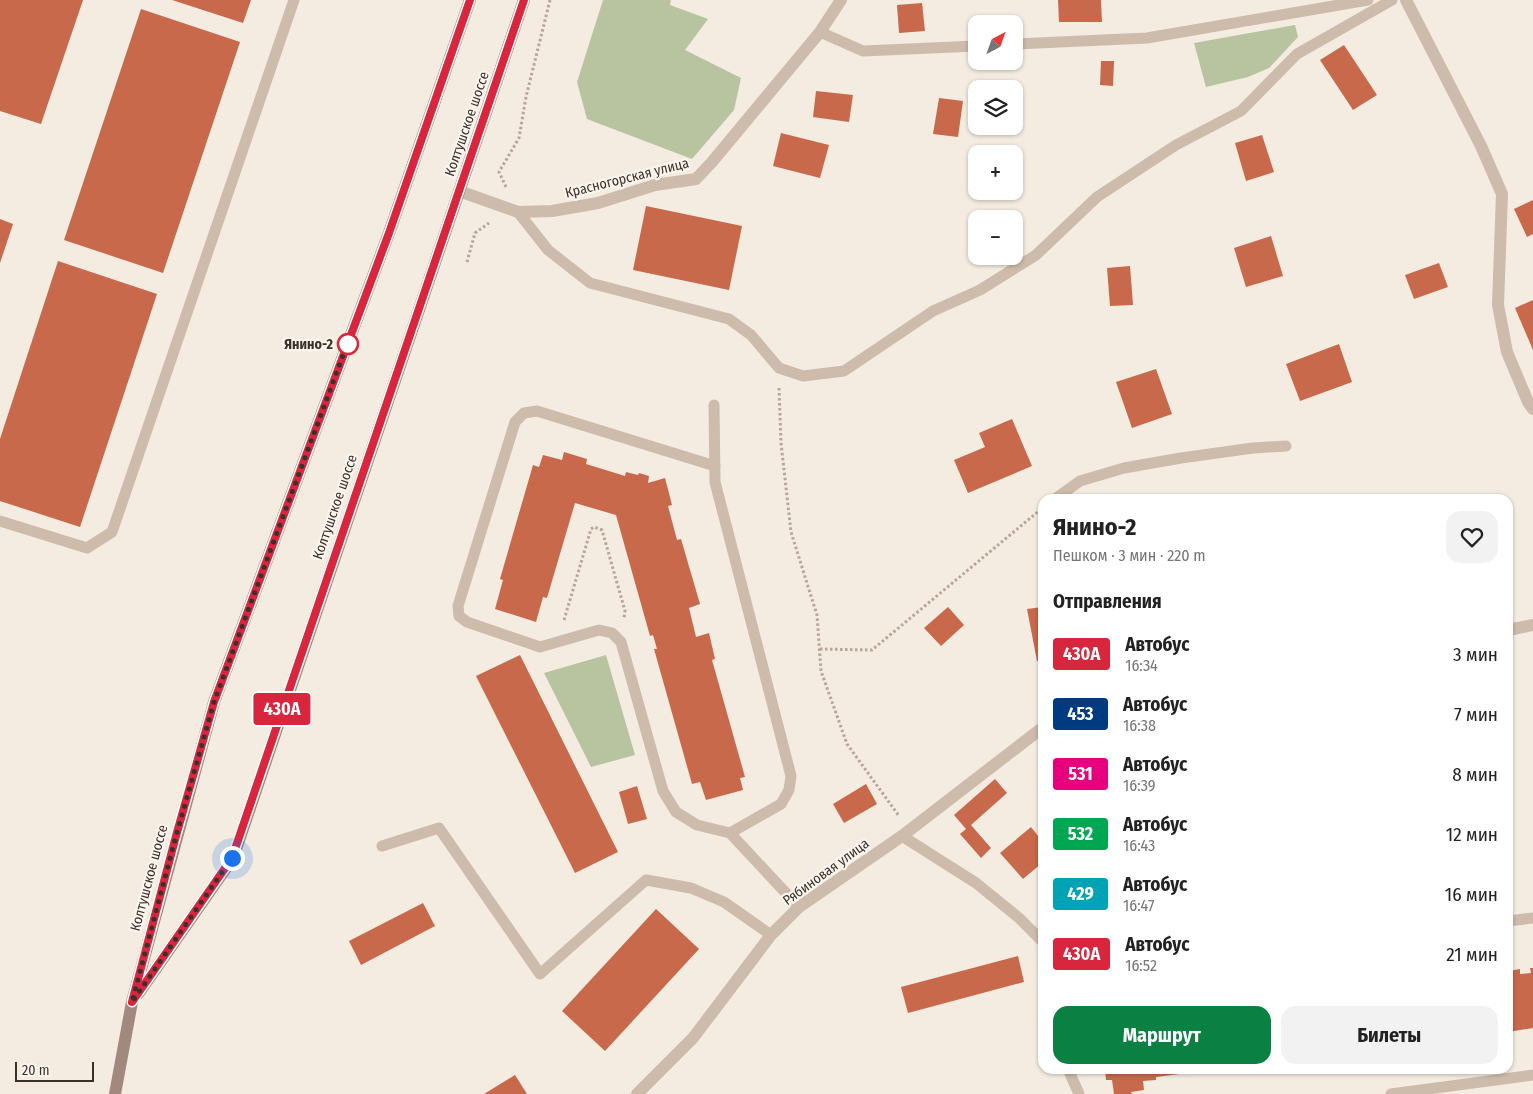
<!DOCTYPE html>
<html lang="ru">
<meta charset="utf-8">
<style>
body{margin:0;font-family:"Fira Sans Condensed",sans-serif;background:#f2f2f2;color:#222;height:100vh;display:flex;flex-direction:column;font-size:19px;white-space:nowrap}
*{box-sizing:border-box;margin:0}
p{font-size:16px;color:#767676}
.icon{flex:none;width:28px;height:28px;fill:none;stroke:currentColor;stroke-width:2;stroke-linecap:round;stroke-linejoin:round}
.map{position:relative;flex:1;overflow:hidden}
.details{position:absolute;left:1038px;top:494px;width:475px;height:580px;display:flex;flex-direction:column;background:#fff;border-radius:15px;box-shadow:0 1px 4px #0004}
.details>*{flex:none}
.badge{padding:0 10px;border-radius:4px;font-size:18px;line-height:32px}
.needle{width:32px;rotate:41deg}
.buttons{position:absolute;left:968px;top:15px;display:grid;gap:10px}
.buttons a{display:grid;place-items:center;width:55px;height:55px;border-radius:10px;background:#fff;box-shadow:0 1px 4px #0004;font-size:25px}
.scale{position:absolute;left:15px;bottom:12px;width:79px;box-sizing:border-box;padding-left:5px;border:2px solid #3b302b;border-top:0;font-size:14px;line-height:18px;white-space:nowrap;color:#3b302b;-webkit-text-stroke:4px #fbf5ee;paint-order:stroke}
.you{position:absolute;width:25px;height:25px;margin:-12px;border:4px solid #fff;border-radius:50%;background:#1a73e8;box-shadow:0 0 0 8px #1a73e833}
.map>.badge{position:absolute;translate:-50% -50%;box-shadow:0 0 0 2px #fff}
h2{padding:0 15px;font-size:19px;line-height:45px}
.round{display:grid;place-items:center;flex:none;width:52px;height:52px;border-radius:15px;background:#f2f2f2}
.head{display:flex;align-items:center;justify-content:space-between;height:85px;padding:0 15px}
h1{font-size:24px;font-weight:700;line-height:38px}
.primary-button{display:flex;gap:10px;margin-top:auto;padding:10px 15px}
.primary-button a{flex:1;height:58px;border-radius:15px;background:#0b8043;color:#fff;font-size:20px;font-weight:700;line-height:58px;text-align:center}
.primary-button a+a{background:#f2f2f2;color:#222}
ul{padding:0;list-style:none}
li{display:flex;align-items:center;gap:15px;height:60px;padding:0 15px}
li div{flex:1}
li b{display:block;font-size:19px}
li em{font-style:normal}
li .badge{min-width:55px;font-weight:700;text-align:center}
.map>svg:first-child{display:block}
</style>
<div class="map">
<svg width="1533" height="1094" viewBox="0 0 1533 1094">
<rect width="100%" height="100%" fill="#f4ebe1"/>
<g fill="#b8c4a0">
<polygon points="603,0 671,0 670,5 708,19 685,50 741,78 734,110 692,159 587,119 577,82"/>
<polygon points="1295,25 1298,37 1269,68 1248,77 1206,87 1194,43"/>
<polygon points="606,655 635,755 591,767 544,673"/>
</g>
<g fill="#c8694b">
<polygon points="0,0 83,0 41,124 0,111"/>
<polygon points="172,0 251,0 243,23"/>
<polygon points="1058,0 1101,0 1102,22 1059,22"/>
<polygon points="922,3 925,31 899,33 897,5"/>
<polygon points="141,9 240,42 163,273 64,240"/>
<polygon points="1344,45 1377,95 1353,110 1320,60"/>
<polygon points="1101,61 1114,61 1113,86 1100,85"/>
<polygon points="816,91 853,95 849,122 813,117"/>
<polygon points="939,98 963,101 958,137 933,134"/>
<polygon points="781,133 829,145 820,178 773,166"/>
<polygon points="1262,135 1274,172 1246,181 1235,143"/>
<polygon points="1533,200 1533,234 1527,237 1514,209"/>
<polygon points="646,206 742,226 729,290 633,270"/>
<polygon points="0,219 13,224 0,263"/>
<polygon points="1271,236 1283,276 1246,287 1234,248"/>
<polygon points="58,261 157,294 80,527 0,501 0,439"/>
<polygon points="1439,263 1448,287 1414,299 1405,275"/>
<polygon points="1130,266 1133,305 1110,306 1107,268"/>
<polygon points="1533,300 1533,350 1515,308"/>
<polygon points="1339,344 1352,382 1300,401 1286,364"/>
<polygon points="1156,369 1172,414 1132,428 1116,382"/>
<polygon points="1012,419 1032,466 968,493 954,460 985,447 979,433"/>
<polygon points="564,452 587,459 586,464 625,476 626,472 638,475 639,473 649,476 648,483 665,478 672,505 668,506 677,540 681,539 700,604 689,608 696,637 709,633 715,659 712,660 745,777 740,778 743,790 706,800 700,782 692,784 654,649 657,649 653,635 650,636 616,515 575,503 547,598 543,597 536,622 495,609 503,580 500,579 533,465 539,467 543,455 562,460"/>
<polygon points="948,607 964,625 941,646 924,628"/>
<polygon points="1042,607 1042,661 1037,661 1027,609"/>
<polygon points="520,655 618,852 575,873 476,676"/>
<polygon points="995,779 1007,793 971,825 991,848 981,858 960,834 966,829 954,815"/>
<polygon points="866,784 877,804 844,823 833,804"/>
<polygon points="637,786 647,819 628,824 619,792"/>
<polygon points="1031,827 1042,841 1042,863 1023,879 1000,853"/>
<polygon points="423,903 435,926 361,965 349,941"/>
<polygon points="656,909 699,949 605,1051 562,1011"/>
<polygon points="1018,956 1024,982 908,1013 901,987"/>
<polygon points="1530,968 1533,968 1533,1028 1508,1032 1508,971 1520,969 1520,974 1531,973"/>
<polygon points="1105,1069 1210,1069 1210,1070 1156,1077 1156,1080 1143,1081 1144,1090 1131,1092 1132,1094 1114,1094 1112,1080 1106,1080"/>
<polygon points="515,1075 527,1094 484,1094"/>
</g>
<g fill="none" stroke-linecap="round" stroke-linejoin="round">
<g stroke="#b9a596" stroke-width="3" stroke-dasharray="2.5 2.5" stroke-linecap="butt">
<polyline points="506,187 499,172 519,138 526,97 550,0"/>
<polyline points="467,262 475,233 489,223"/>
<polyline points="779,388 781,443 791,532 817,615 821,671 847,744 899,816"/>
<polyline points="564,620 591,529 594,527 602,530 625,611 624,618"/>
<polyline points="820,649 872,650 1040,510"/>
</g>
<g stroke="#cdbbac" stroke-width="11">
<polyline points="820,32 863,51 976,46"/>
<polyline points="1014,44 1147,38 1368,0"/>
<polyline points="518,212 548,250 590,283 729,319 751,335 779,368 803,376 844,371 933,311 980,290 1036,255 1097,197 1176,145 1241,111 1297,54 1392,0"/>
<polyline points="714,405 715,482 791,776 789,790 781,804 730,833"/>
<polyline points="715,466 537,411 524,413 515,422 458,606 459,616 467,622 540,647 599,630 612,633 621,642 663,791 676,812 697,825 730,833 799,907"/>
<polyline points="1055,499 1080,481 1124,468 1181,458 1253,448 1286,446"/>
<polyline points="0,521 87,548 112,532 294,0"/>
<polyline points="902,836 976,883 1019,918 1042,941"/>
<polyline points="382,846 439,828 540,974 646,880 691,888 724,902 771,935"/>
<polyline points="1508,921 1533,918"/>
<polyline points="1068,1069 1079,1094"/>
<polyline points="1391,1094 1533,1075"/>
</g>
<g stroke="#cdbbac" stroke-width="12">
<polyline points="1406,0 1481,146 1502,194 1498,305 1507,352 1528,402 1533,409"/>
<polyline points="459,191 518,212 552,211 598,203 655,185 696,179 712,162 820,32 841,0"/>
<polyline points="1508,630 1533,625"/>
<polyline points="637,1094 693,1038 771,935 799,907 902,836 1042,728"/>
</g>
<g stroke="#a18a7d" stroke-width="12">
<polyline points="138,994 233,858 524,0"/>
<polyline points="115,1094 132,1002 214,702 389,233 470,0"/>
</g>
</g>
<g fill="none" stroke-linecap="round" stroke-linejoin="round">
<g stroke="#fff" stroke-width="11">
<polyline id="line" points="470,0 389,233 214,702 176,836 132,1002 232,858 524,0"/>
</g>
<use href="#line" stroke="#d7263d" stroke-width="8"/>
<polyline stroke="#3b302b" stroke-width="5" stroke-dasharray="0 9" points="232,858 132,1002 176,836 214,702 348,342 348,344"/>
</g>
<circle fill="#fff" stroke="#d7263d" stroke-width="2.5" cx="348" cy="344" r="10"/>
<g text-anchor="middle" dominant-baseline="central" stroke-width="4.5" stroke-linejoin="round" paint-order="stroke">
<g font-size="14" fill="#3b302b" stroke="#fbf5ee">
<text transform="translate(467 124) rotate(-71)">Колтушское шоссе</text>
<text transform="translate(627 178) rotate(-14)">Красногорская улица</text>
<text transform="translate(335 507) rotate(-71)">Колтушское шоссе</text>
<text transform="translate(826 872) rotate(-36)">Рябиновая улица</text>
<text transform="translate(149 878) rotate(-75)">Колтушское шоссе</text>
</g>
<g font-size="14" font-weight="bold" fill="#3b302b" stroke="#fbf5ee" text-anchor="end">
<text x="333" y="344">Янино-2</text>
</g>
</g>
</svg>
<div class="buttons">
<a><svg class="needle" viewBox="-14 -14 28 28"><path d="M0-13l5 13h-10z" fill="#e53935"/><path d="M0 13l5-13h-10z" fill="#767676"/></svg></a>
<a><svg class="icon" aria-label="layers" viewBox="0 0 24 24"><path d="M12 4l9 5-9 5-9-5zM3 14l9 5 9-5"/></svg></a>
<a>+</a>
<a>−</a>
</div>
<div class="scale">20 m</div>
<div class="you" style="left:232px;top:858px"></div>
<b class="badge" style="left:282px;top:709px;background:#d7263d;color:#fff">430А</b>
<section class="details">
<div class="head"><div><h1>Янино-2</h1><p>Пешком · 3 мин · 220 m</p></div><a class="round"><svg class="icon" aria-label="heart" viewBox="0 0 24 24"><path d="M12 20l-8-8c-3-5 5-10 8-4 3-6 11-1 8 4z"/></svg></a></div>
<h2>Отправления</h2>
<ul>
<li><span class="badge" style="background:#d7263d;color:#fff">430А</span><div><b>Автобус</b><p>16:34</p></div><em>3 мин</em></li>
<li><span class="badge" style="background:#003b80;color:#fff">453</span><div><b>Автобус</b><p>16:38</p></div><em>7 мин</em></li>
<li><span class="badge" style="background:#e6007e;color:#fff">531</span><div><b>Автобус</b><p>16:39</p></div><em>8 мин</em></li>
<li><span class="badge" style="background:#00a651;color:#fff">532</span><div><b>Автобус</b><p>16:43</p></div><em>12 мин</em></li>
<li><span class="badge" style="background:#00a3b4;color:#fff">429</span><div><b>Автобус</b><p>16:47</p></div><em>16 мин</em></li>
<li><span class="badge" style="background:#d7263d;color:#fff">430А</span><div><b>Автобус</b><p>16:52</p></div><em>21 мин</em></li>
</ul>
<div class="primary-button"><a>Маршрут</a><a>Билеты</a></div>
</section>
</div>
